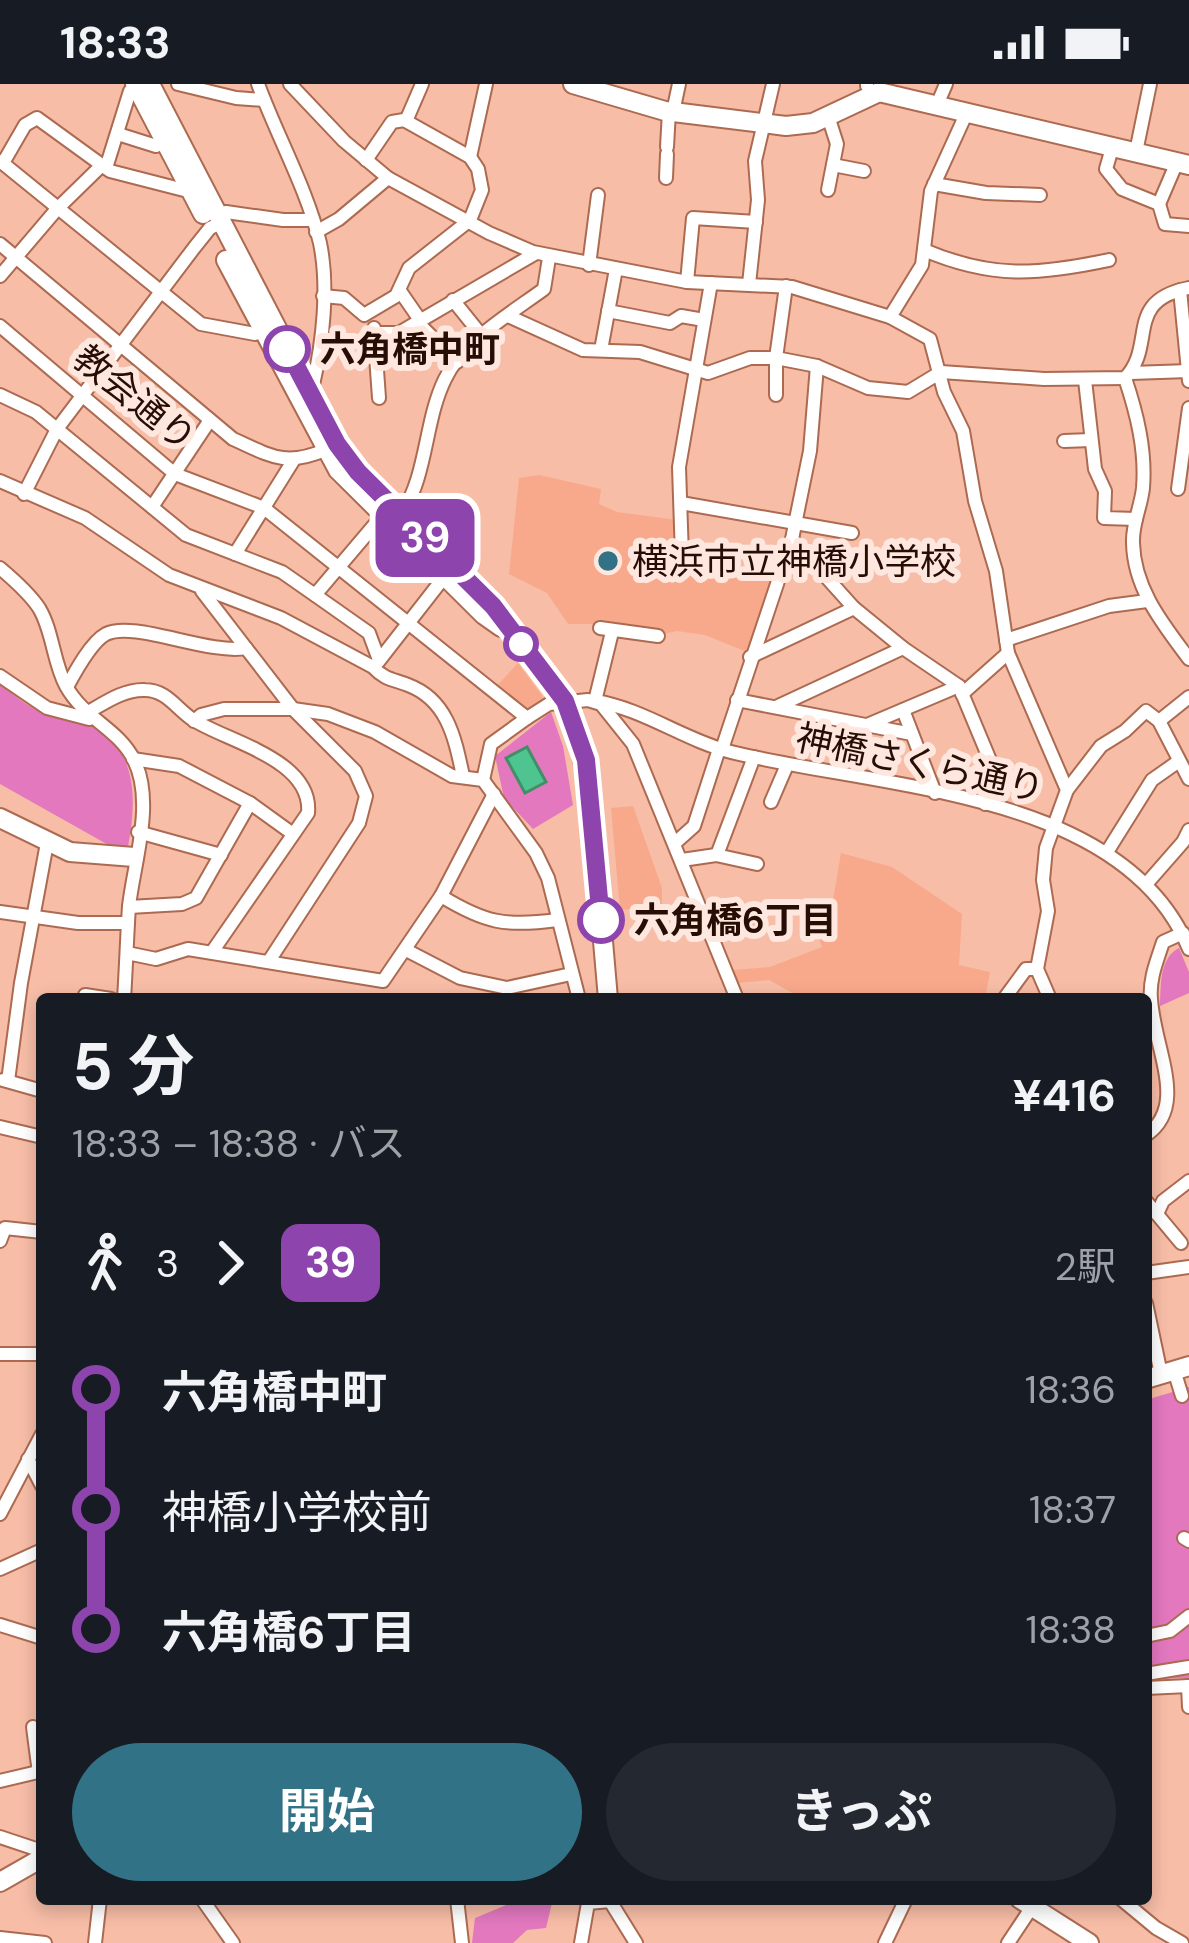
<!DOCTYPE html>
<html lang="ja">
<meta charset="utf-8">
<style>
body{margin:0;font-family:"DM Sans","Noto Sans JP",sans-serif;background:#242831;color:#f1f3f6;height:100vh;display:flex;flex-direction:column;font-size:45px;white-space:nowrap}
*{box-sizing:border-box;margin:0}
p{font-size:39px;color:#9ea1a6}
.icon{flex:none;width:66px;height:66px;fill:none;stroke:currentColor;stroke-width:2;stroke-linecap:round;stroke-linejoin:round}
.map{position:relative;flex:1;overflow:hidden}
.sheet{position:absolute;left:36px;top:909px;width:1116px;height:912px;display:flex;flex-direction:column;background:#171b24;border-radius:12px;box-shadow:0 6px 18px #0003}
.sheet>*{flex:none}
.badge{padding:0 24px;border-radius:18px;font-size:42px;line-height:78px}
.map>.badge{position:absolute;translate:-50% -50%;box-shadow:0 0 0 6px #fff}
.legs{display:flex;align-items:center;gap:18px;height:132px;padding:0 36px;font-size:39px}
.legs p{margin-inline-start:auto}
.overview{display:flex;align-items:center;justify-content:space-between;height:204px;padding:0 36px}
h1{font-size:66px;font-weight:700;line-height:90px}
.cta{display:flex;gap:24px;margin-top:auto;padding:24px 36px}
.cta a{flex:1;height:138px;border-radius:72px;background:#327286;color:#fff;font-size:48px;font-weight:700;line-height:138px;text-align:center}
.cta a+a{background:#242831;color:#f1f3f6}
ul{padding:0 36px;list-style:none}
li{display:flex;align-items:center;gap:42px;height:120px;font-size:45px}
li i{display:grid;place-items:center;width:18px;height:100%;margin:0 15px;background:currentColor}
li i::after{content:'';width:30px;height:30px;margin:-15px;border:9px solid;border-radius:50%;background:#171b24}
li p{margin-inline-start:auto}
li:first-child i{background:linear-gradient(#0000 50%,currentColor 0)}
li:last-child i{background:linear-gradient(currentColor 50%,#0000 0)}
.status{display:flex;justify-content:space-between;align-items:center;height:84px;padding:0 60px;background:#171b24;direction:ltr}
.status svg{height:33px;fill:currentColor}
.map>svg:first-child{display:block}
</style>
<div class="status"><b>18:33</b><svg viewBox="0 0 49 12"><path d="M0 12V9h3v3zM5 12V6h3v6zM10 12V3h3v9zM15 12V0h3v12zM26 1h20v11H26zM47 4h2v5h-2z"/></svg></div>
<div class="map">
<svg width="1189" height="1859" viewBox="0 0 1189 1859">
<rect width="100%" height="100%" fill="#f7bda7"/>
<g fill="#f8a98b">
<polygon points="539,391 601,405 599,420 617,428 677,436 678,474 736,481 774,491 747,568 705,551 677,547 663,550 600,540 568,540 547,509 509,490 519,394"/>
<polygon points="518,579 545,616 526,629 495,604"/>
<polygon points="633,722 662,804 662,822 620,826 611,724"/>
<polygon points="841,769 892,783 962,830 959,881 990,888 985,915 803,915 769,896 738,899 732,886 770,883 822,863 814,841 833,816"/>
</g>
<g fill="#e378bf">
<path d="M0 601C13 610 26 622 40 627 57 634 79 634 95 643 139 670 136 719 128 763H112L0 700Z"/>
<polygon points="551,628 563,662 573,721 533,745 504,714 495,672"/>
<path d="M1179 864 1189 888V909L1160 922C1161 902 1159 874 1179 864Z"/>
<polygon points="1189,1303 1189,1594 1146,1595 1146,1316"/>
<polygon points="521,1815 553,1815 546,1844 527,1846 513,1859 472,1859 475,1834"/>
</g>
<polygon fill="#4ec591" stroke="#428e67" stroke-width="3" points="527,663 546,698 525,709 506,674"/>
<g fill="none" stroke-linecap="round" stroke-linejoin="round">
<g stroke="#ac6a51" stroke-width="16">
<g id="street">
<polyline points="178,0 236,14 264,16"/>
<path d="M258 0C277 52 307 105 320 159 329 203 323 257 313 301L303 307"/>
<polyline points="290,0 344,57 388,94 489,149 533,168 687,198 792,203 890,233 930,255 944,308 963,347 975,417 996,487 1008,569 1067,706 1046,764 1043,796 1048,827 1037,885 1050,915"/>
<polyline points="867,2 867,0"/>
<polyline points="937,21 946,0"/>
<polyline points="673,28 679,0"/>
<polyline points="406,37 422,0"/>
<polyline points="118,50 156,62 165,58"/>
<polyline points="667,63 669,27"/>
<polyline points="1112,64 1106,85 1122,105 1159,120 1165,140 1189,142"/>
<polyline points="1136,68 1150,0"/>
<polyline points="470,73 486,0"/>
<polyline points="0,77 201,240 255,250 262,246"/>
<polyline points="3,79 25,41 37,34 110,87 184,106 189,104"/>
<polyline points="833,81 864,87"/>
<polyline points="106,84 130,7 136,4"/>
<polyline points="666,94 667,70"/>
<polyline points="934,100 986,109 1040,111"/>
<polyline points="828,106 837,60 828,32"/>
<polyline points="1159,120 1177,78"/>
<polyline points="316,148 339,135 388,94"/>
<path d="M0 160 233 355C271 372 285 383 325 366"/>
<path d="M924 166C992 195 1038 191 1109 176"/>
<polyline points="589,181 598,111"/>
<polyline points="0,192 57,125 101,82"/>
<polyline points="687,198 693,134 756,138"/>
<polyline points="749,200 758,116 755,77 773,0"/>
<polyline points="1180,206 1189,297"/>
<polyline points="400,207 420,236"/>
<polyline points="323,212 344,214 364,231 396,212 409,184 470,136 482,106 478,85 470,73 404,36 392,38 366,76"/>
<polyline points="453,216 482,252"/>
<polyline points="608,227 670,239 681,232 704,236"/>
<path d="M508 232 583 266 640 268 708 289 750 274H776L817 282 868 304 908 308 941 288 1044 295 1125 294C1157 261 1123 217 1189 204"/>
<polyline points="890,233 922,181 931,107 967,28"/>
<polyline points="417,238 457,278"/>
<polyline points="0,242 175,390 264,424 527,634"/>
<polyline points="374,244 379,314"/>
<polyline points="375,249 399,249 536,169"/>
<polyline points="601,266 616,185"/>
<polyline points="1131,289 1189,287"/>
<path d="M1125 294C1137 330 1146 366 1143 404 1141 423 1132 440 1133 459 1134 505 1163 540 1189 575"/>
<polyline points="1085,296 1095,385 1105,407 1104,434 1136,435"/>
<polyline points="0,311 36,328 186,451 282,488 315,511 369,549 379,576"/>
<polyline points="776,311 776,274 786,202"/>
<polyline points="1064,357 1091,356"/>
<path d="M0 397 85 434 169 491 281 534 373 583C385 596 393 595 408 601 448 616 455 655 463 692"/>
<polyline points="1178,405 1189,324"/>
<polyline points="24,410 57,345 194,164 210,144 221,139 226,128 283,136 312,136"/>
<polyline points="681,419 852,449"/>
<polyline points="152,423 210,336"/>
<path d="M401 431C428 390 424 338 445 295 464 256 510 230 544 205L549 174"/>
<polyline points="792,455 854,524 903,564 959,602 997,693 985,720"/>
<polyline points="235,470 293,377"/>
<polyline points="682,473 679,383 711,199"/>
<path d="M0 484C13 495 30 510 39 524 53 547 53 578 66 602 85 636 118 644 134 676 155 718 134 778 129 822 127 853 126 884 124 915"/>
<polyline points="202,507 293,625 355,687 366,712 359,739 269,877"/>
<polyline points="315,511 382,432"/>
<polyline points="600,544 658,552"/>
<path d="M612 548 595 617C644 625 684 656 731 668 877 704 1124 706 1189 865"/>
<polyline points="1006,556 1109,522 1147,517"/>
<polyline points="750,573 854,524"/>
<polyline points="378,578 445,492"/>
<polyline points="0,592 47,624 89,635"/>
<path d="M67 603C75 588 91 558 106 550 134 536 208 571 246 564"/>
<polyline points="962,610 1008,569"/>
<polyline points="737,616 912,650"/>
<polyline points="776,623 903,564"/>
<polyline points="903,626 935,709"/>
<path d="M85 630C103 620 123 605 145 606 166 606 176 624 192 635 225 657 313 675 308 729L212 868"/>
<polyline points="194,637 201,631 224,625 293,625 328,630 375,648 452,692 483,696 536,769 548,794 579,915"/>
<polyline points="1159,637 1189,613"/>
<polyline points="867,641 959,602"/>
<polyline points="722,665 792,455 810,367 817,282"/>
<polyline points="483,696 491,660 527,634 549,620 588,616 601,620 633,660 737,915"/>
<polyline points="1067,706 1101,662 1125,647 1146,627 1159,637 1189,695"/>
<polyline points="771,718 787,681"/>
<polyline points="250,719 293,750"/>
<polyline points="138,748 221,771"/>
<polyline points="675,759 694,742 719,665"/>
<polyline points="1107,768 1152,696 1179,677"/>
<polyline points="717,771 754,673"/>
<polyline points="682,776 716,771 757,780"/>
<polyline points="1148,798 1183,758 1189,746"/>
<path d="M441 812C485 839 506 843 557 836"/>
<polyline points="129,823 182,820 196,814 250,719 179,682 133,675"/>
<polyline points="0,828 78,839 128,839"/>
<polyline points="406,866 460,894 507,904 571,890"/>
<polyline points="127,869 156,875 188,865 383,897 441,812 494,710"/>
<polyline points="85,915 85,911 111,915"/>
<polyline points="1004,915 1026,885 1037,885"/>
<polyline points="3,996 42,1007"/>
<polyline points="8,997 21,899 47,759"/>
<polyline points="0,1043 42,1053"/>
<path d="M1146 1051C1189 1022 1154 965 1151 915 1149 895 1157 877 1163 858L1183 849"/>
<polyline points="1146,1117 1181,1159"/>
<polyline points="1157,1130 1163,1117 1189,1097"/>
<polyline points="0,1157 5,1144 42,1148"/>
<polyline points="1146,1189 1189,1183"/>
<polyline points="1146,1219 1161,1290"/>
<polyline points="0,1270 42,1270"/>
<polyline points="1174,1286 1182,1312"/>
<polyline points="28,1375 42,1402"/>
<polyline points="0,1430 42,1350"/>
<polyline points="1184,1454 1189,1457"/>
<polyline points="0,1485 42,1466"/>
<polyline points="0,1541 42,1554"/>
<polyline points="1146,1552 1170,1547 1189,1532"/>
<polyline points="1146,1590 1189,1583"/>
<polyline points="1188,1602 1189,1623"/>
<polyline points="1146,1604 1189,1602"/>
<polyline points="33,1643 39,1689"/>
<polyline points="0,1697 42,1687"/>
<polyline points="0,1753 42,1767"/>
<polyline points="202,1815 233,1859"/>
<polyline points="457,1815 462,1859"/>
<polyline points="1121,1815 1156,1844 1182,1859"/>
<polyline points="0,1854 45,1859"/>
<polyline points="95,1859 100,1815"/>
<polyline points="581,1859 588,1819 610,1817 636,1859"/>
<polyline points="885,1859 906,1815"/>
<polyline points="1008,1859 1032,1823"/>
</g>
</g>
<g stroke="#ac6a51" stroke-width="22">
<g id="secondary">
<polyline points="573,0 665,27 786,42 813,39 879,8 1189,81"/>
<polyline points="0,734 70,768 134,773"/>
</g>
</g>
<g stroke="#ac6a51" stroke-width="22">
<g id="primary">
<polyline points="135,0 203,130"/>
<polyline points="150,0 337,360 358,388 493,522 544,588 574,636 590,707 608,915"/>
<polyline points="226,176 338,386 484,531 501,543"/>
<polyline points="1146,1295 1189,1282"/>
<polyline points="0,1798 42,1774"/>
<polyline points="1020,1815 1089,1859"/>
</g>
</g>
<use href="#street" stroke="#fff" stroke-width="12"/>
<use href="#secondary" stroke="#fff" stroke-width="18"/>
<use href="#primary" stroke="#fff" stroke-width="18"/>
</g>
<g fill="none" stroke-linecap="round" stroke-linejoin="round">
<g stroke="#fff" stroke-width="27">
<polyline id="line-1" points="287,265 337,360 358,388 493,522 565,617 586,676 601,836"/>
</g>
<use href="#line-1" stroke="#8e44ad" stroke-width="18"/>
</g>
<g fill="#fff" stroke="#8e44ad" stroke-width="6">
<circle cx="287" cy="265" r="21"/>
<circle cx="521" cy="560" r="15"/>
<circle cx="601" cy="836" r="21"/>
</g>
<circle fill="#327286" stroke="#fee7de" stroke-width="4.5" cx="608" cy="477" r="12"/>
<g text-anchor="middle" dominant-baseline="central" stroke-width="12" stroke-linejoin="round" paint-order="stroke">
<g font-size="36" font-weight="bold" fill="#270e05" stroke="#fee7de" text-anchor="start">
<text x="320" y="265">六角橋中町</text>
<text x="634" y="836">六角橋6丁目</text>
</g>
<g font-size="36" fill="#270e05" stroke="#fee7de">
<text transform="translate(135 314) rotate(39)">教会通り</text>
<text transform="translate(920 679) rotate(12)">神橋さくら通り</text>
</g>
<g font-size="36" fill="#270e05" stroke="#fee7de" text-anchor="start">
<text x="632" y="477">横浜市立神橋小学校</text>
</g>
</g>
</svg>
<b class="badge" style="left:425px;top:454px;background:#8e44ad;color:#fff">39</b>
<section class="sheet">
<div class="overview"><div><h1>5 分</h1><p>18:33 – 18:38 · バス</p></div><b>¥416</b></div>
<div class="legs"><svg class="icon" aria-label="walk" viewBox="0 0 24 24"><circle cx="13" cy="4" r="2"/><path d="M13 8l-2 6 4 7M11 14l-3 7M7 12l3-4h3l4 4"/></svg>3<svg class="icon" aria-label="forward" viewBox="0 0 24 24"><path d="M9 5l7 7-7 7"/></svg><b class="badge" style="background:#8e44ad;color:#fff">39</b><p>2駅</p></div>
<ul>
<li><i style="color:#8e44ad"></i><b>六角橋中町</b><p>18:36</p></li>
<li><i style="color:#8e44ad"></i><span>神橋小学校前</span><p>18:37</p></li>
<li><i style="color:#8e44ad"></i><b>六角橋6丁目</b><p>18:38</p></li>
</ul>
<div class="cta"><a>開始</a><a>きっぷ</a></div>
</section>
</div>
